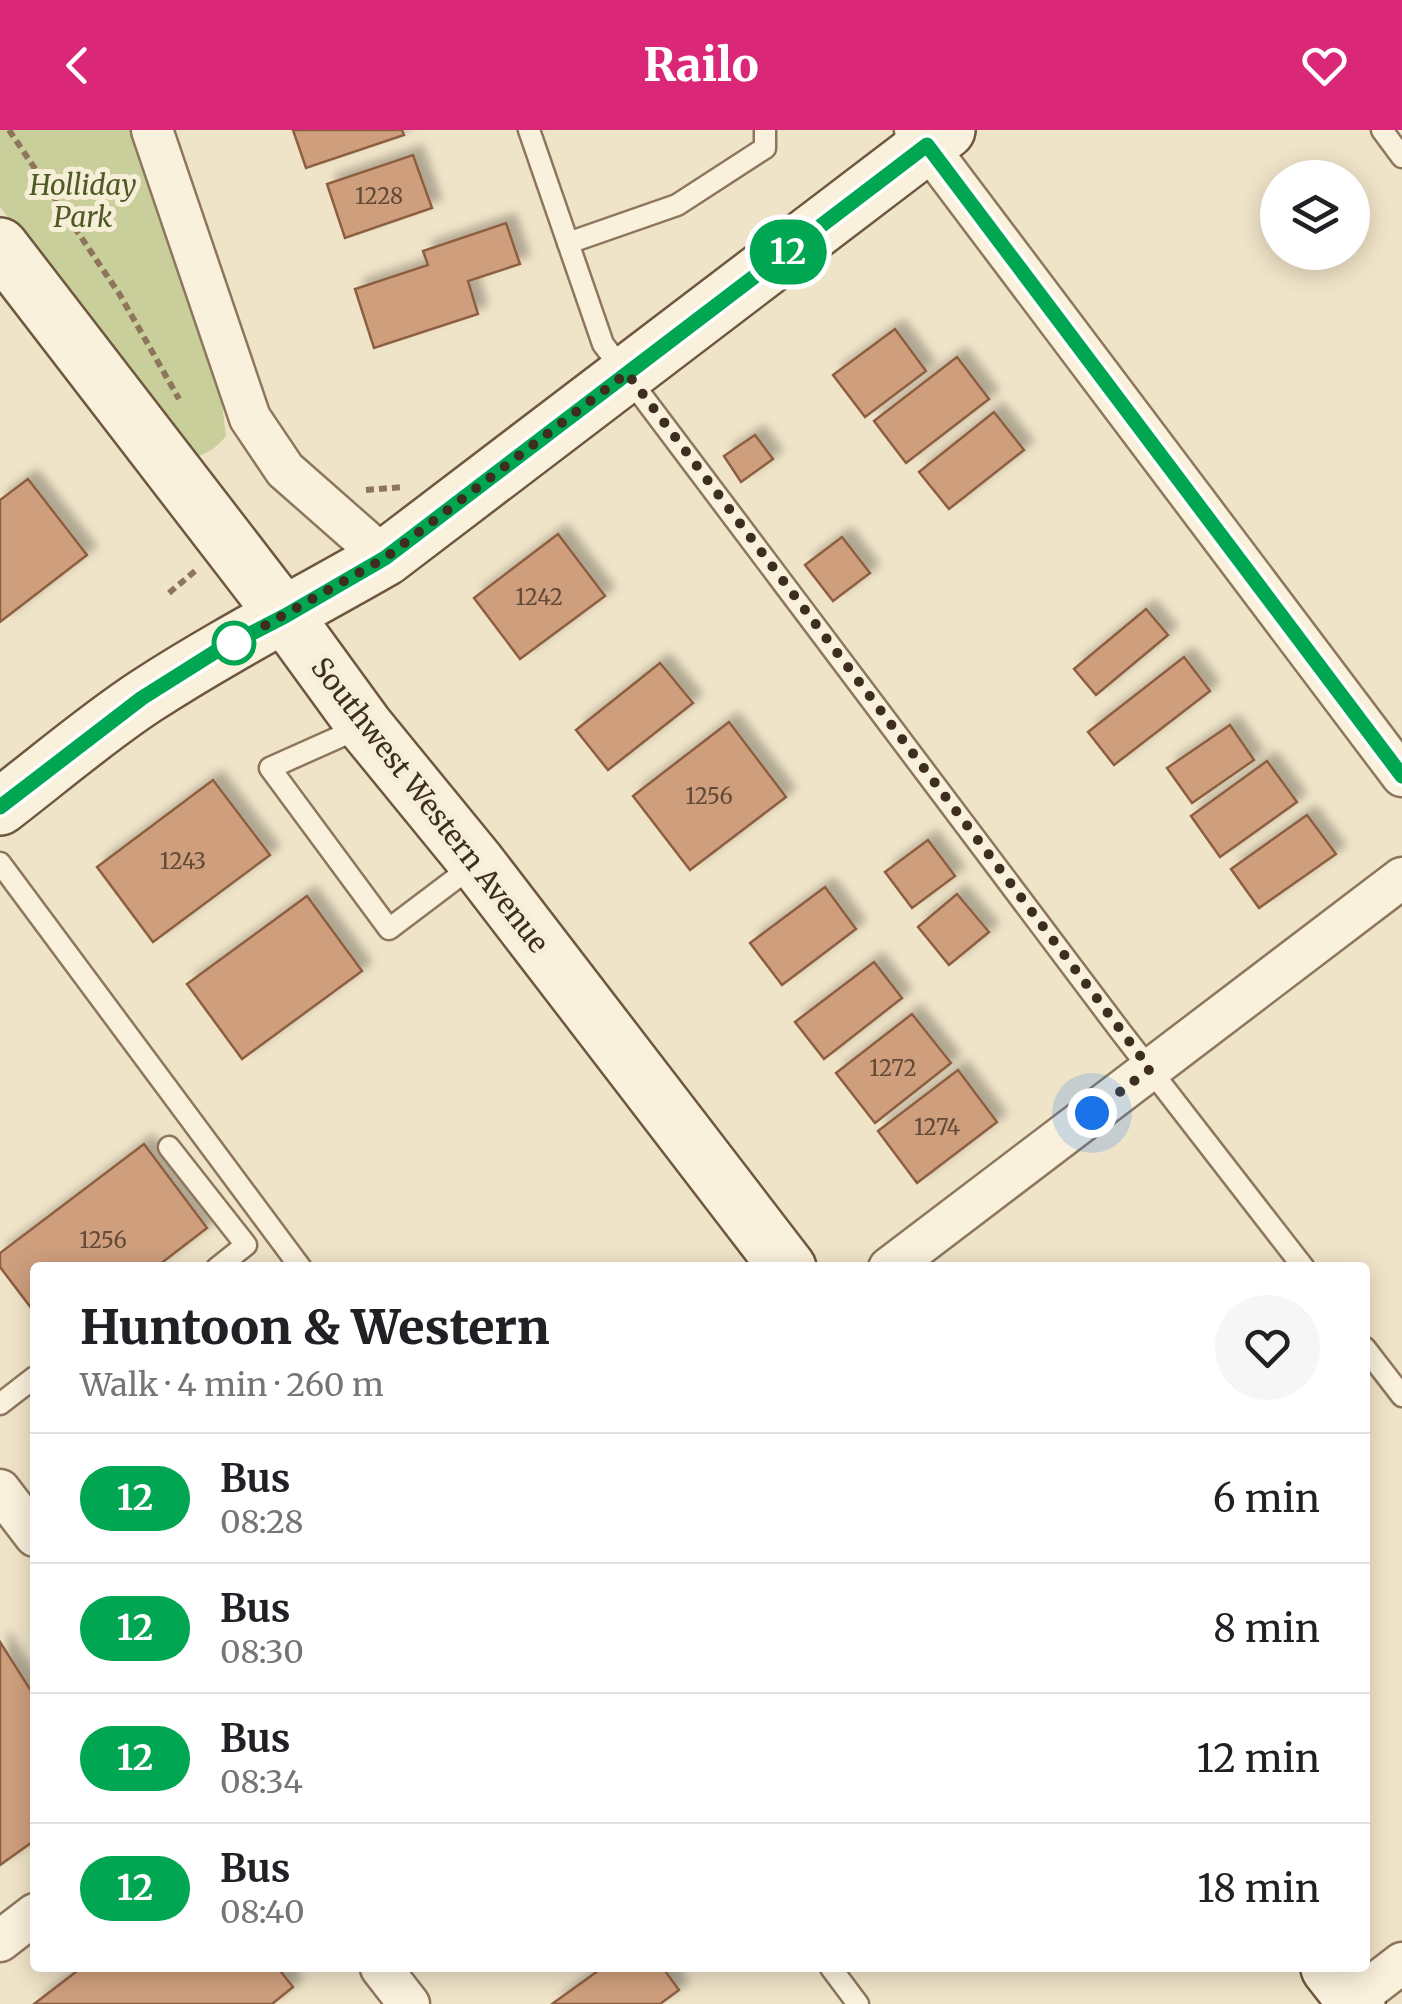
<!DOCTYPE html>
<meta charset="utf-8">
<style>
body{margin:0;font-family:Merriweather,serif;background:#f6f6f6;color:#202124;height:100vh;display:flex;flex-direction:column;font-size:38px;white-space:nowrap}
*{box-sizing:border-box;margin:0}
p{font-size:32px;color:#757577}
.icon{flex:none;width:55px;height:55px;fill:none;stroke:currentColor;stroke-width:2;stroke-linecap:round;stroke-linejoin:round}
.map{position:relative;flex:1;overflow:hidden}
.drawer{position:absolute;left:30px;top:1132px;width:1340px;height:710px;display:flex;flex-direction:column;background:#fff;border-radius:10px;box-shadow:0 5px 25px #0003}
.drawer>*{flex:none}
.badge{padding:0 20px;border-radius:32px;font-size:35px;line-height:65px}
.tools{position:absolute;left:1260px;top:30px;display:grid;gap:20px}
.tools a{display:grid;place-items:center;width:110px;height:110px;border-radius:50%;background:#fff;box-shadow:0 5px 25px #0003;font-size:50px}
.you{position:absolute;width:50px;height:50px;margin:-25px;border:8px solid #fff;border-radius:50%;background:#1a73e8;box-shadow:0 0 0 15px #1a73e833}
.map>.badge{position:absolute;translate:-50% -50%;box-shadow:0 0 0 5px #fff}
.round{display:grid;place-items:center;flex:none;width:105px;height:105px;border-radius:52px;background:#f6f6f6}
.overview{display:flex;align-items:center;justify-content:space-between;height:170px;padding:0 50px}
h1{font-size:48px;font-weight:800;line-height:75px}
ul{padding:0;list-style:none}
li{display:flex;align-items:center;gap:30px;height:130px;padding:0 50px;border-top:2px solid #e0e0e0}
li div{flex:1}
li b{display:block;font-size:38px}
li em{font-style:normal}
li .badge{min-width:110px;font-weight:700;text-align:center}
header{display:flex;justify-content:space-between;align-items:center;height:130px;padding:0 50px;background:#db2777;color:#fff;font-size:45px;font-weight:800}
.map>svg:first-child{display:block}
</style>
<header><svg class="icon" aria-label="back" viewBox="0 0 24 24"><path d="M15 5l-7 7 7 7"/></svg>Railo<svg class="icon" aria-label="heart" viewBox="0 0 24 24"><path d="M12 20l-8-8c-3-5 5-10 8-4 3-6 11-1 8 4z"/></svg></header>
<div class="map">
<svg width="1402" height="1874" viewBox="0 0 1402 1874">
<defs>
<filter id="shadow"><feDropShadow dx="9" dy="-9" stdDeviation="5" flood-color="#0004"/></filter>
</defs>
<rect width="100%" height="100%" fill="#f0e4c8"/>
<path fill="#c9cf9b" d="M0 0H132L221 266 226 306C217 317 209 323 195 327L186 320 0 77Z"/>
<g fill="#cf9f7d" stroke="#8d5f41" stroke-width="2.5" filter="url(#shadow)">
<polygon points="293,0 402,0 404,5 306,38"/>
<polygon points="413,25 432,78 345,108 327,54"/>
<polygon points="506,93 520,134 468,151 478,184 374,218 355,159 428,135 423,121"/>
<polygon points="895,199 926,241 865,287 833,245"/>
<polygon points="957,227 989,269 906,333 874,291"/>
<polygon points="994,282 1024,320 949,379 919,342"/>
<polygon points="755,305 773,329 741,352 724,326"/>
<polygon points="28,349 87,425 0,492 0,370"/>
<polygon points="558,404 605,466 520,529 474,468"/>
<polygon points="842,407 870,443 833,471 805,435"/>
<polygon points="1146,479 1168,505 1096,565 1074,539"/>
<polygon points="1184,527 1210,561 1114,635 1088,602"/>
<polygon points="660,533 693,573 608,640 576,600"/>
<polygon points="729,592 786,667 690,740 633,666"/>
<polygon points="1230,595 1254,630 1192,673 1167,638"/>
<polygon points="1267,631 1297,672 1220,727 1191,686"/>
<polygon points="213,650 270,725 153,812 97,737"/>
<polygon points="1307,685 1336,724 1259,778 1231,739"/>
<polygon points="928,710 955,746 912,778 885,742"/>
<polygon points="825,757 856,799 782,855 750,813"/>
<polygon points="957,764 989,802 949,835 918,797"/>
<polygon points="307,766 362,841 242,929 187,854"/>
<polygon points="874,832 902,868 824,929 795,892"/>
<polygon points="912,884 951,933 875,993 836,943"/>
<polygon points="958,940 997,992 917,1053 878,1001"/>
<polygon points="144,1014 207,1098 155,1138 35,1138 35,1183 0,1137 0,1123"/>
<polygon points="0,1512 35,1567 35,1710 0,1735"/>
<polygon points="81,1838 278,1838 293,1857 272,1874 34,1874"/>
<polygon points="602,1838 663,1838 679,1860 660,1874 552,1874"/>
</g>
<g fill="none" stroke-linecap="round" stroke-linejoin="round">
<g stroke="#8d765c" stroke-width="25">
<g id="lane">
<polyline points="529,0 603,214 1121,902 1304,1138"/>
<polyline points="1382,0 1402,27"/>
<polyline points="568,113 677,75 765,18 765,0"/>
<polyline points="364,596 270,638 389,799 475,734"/>
<polyline points="0,733 301,1138"/>
<polyline points="169,1017 246,1115 217,1138"/>
<polyline points="1365,1218 1402,1266"/>
<polyline points="0,1274 35,1247"/>
<polyline points="831,1838 858,1874"/>
</g>
</g>
<g stroke="#8d765c" stroke-width="45">
<g id="street">
<polyline points="152,0 250,288 285,340 385,428"/>
<polyline points="915,0 1402,646"/>
<polyline points="889,1138 1402,748"/>
<polyline points="0,1360 35,1406"/>
<polyline points="0,1811 35,1784"/>
<polyline points="381,1838 409,1874"/>
<polyline points="1354,1870 1402,1833"/>
</g>
</g>
<g stroke="#6f573f" stroke-width="60">
<g id="secondary">
<polyline points="0,116 285,486 365,596 477,733 788,1138"/>
<path d="M0 677C47 641 97 598 146 566 223 516 305 474 385 428L947 0"/>
<polyline points="1329,1838 1357,1874"/>
</g>
</g>
<g stroke="#8d765c" stroke-width="6" stroke-dasharray="8 5" stroke-linecap="butt">
<polyline points="9,0 120,165 179,269"/>
<polyline points="366,360 403,357"/>
<polyline points="169,463 195,441"/>
</g>
<use href="#lane" stroke="#faf1dc" stroke-width="20"/>
<use href="#street" stroke="#faf1dc" stroke-width="40"/>
<use href="#secondary" stroke="#faf1dc" stroke-width="55"/>
</g>
<g fill="none" stroke-linecap="round" stroke-linejoin="round">
<g stroke="#fff" stroke-width="22">
<polyline id="line" points="0,677 142,568 215,522 285,486 385,428 927,15 1402,646"/>
</g>
<use href="#line" stroke="#00a651" stroke-width="15"/>
<polyline stroke="#3d2e20" stroke-width="10" stroke-dasharray="0 18" points="234,513 385,428 627,243 1150,939 1092,983"/>
</g>
<circle fill="#fff" stroke="#00a651" stroke-width="5" cx="234" cy="513" r="20"/>
<g text-anchor="middle" dominant-baseline="central" stroke-width="10" stroke-linejoin="round" paint-order="stroke">
<g font-size="22" fill="#624a37">
<text x="379" y="66">1228</text>
<text x="539" y="467">1242</text>
<text x="709" y="666">1256</text>
<text x="183" y="731">1243</text>
<text x="893" y="938">1272</text>
<text x="937" y="997">1274</text>
<text x="103" y="1110">1256</text>
</g>
<g font-size="28" font-style="italic" fill="#4d5a26" stroke="#f7eed8">
<text x="83" y="55">Holliday<tspan x="83" dy="32">Park</tspan></text>
</g>
<g font-size="28" fill="#3d2e20" stroke="#f7eed8">
<text transform="translate(430 675) rotate(52)">Southwest Western Avenue</text>
</g>
</g>
</svg>
<div class="tools">
<a><svg class="icon" aria-label="layers" viewBox="0 0 24 24"><path d="M12 4l9 5-9 5-9-5zM3 14l9 5 9-5"/></svg></a>
</div>
<div class="you" style="left:1092px;top:983px"></div>
<b class="badge" style="left:788px;top:122px;background:#00a651;color:#fff">12</b>
<section class="drawer">
<div class="overview"><div><h1>Huntoon &amp; Western</h1><p>Walk · 4 min · 260 m</p></div><a class="round"><svg class="icon" aria-label="heart" viewBox="0 0 24 24"><path d="M12 20l-8-8c-3-5 5-10 8-4 3-6 11-1 8 4z"/></svg></a></div>
<ul>
<li><span class="badge" style="background:#00a651;color:#fff">12</span><div><b>Bus</b><p>08:28</p></div><em>6 min</em></li>
<li><span class="badge" style="background:#00a651;color:#fff">12</span><div><b>Bus</b><p>08:30</p></div><em>8 min</em></li>
<li><span class="badge" style="background:#00a651;color:#fff">12</span><div><b>Bus</b><p>08:34</p></div><em>12 min</em></li>
<li><span class="badge" style="background:#00a651;color:#fff">12</span><div><b>Bus</b><p>08:40</p></div><em>18 min</em></li>
</ul>
</section>
</div>
